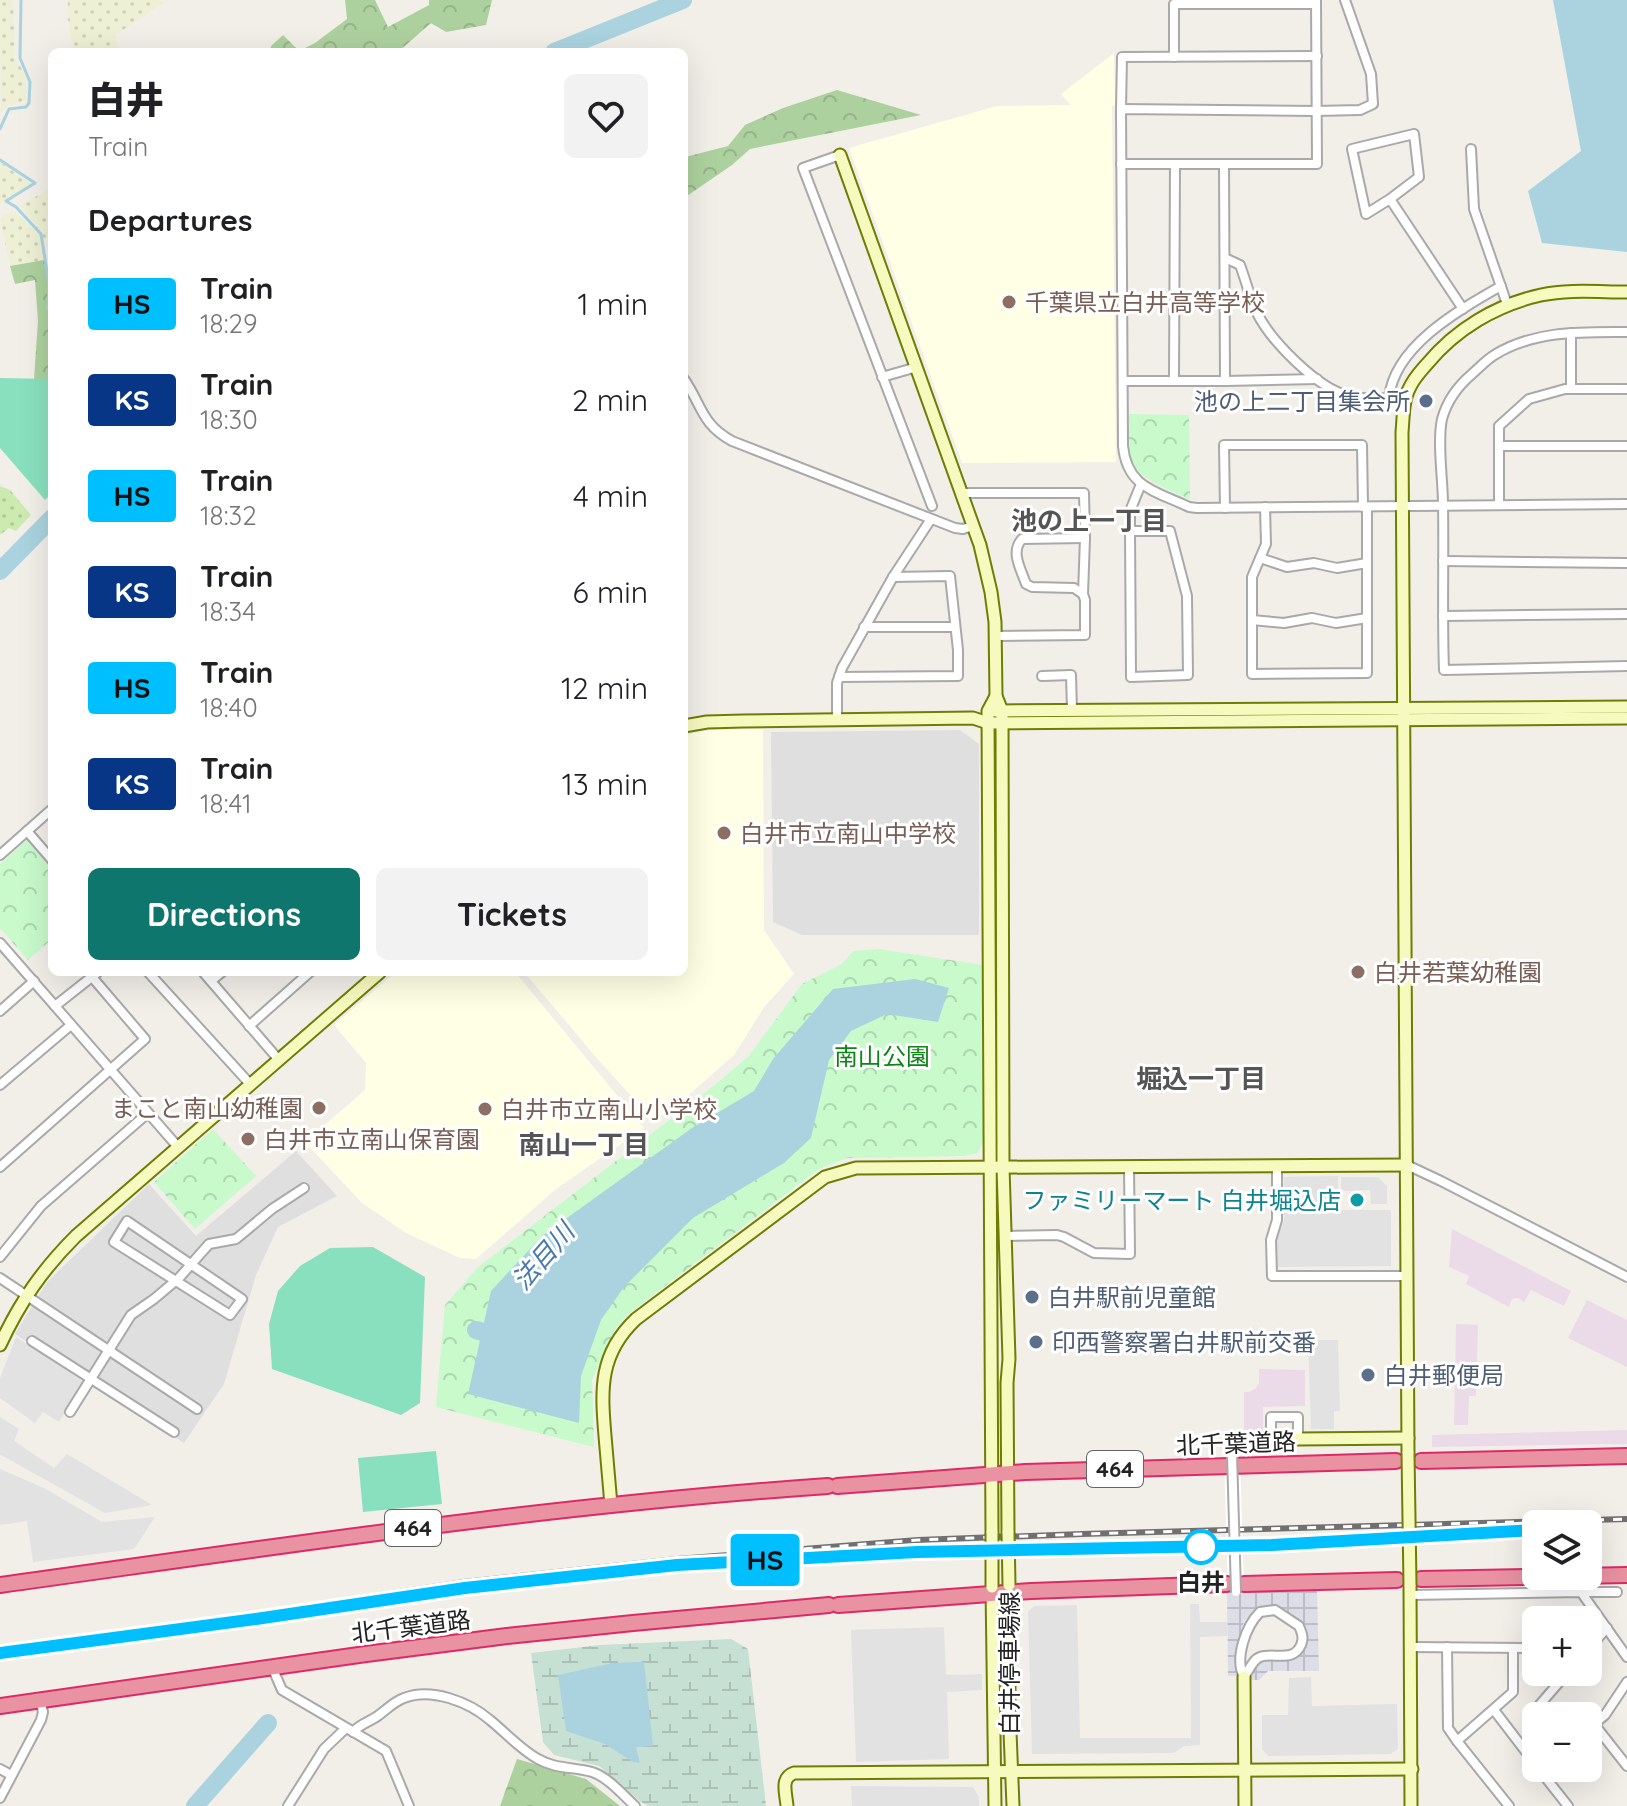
<!DOCTYPE html>
<meta charset="utf-8">
<style>
body{margin:0;font-family:Quicksand,"Noto Sans JP",sans-serif;background:#f2f2f2;color:#202124;height:100vh;display:flex;flex-direction:column;font-size:30px;white-space:nowrap}
*{box-sizing:border-box;margin:0}
p{font-size:26px;color:#757577}
.icon{flex:none;width:44px;height:44px;fill:none;stroke:currentColor;stroke-width:2;stroke-linecap:round;stroke-linejoin:round}
.map{position:relative;flex:1;overflow:hidden}
.sheet{position:absolute;left:48px;top:48px;width:640px;height:928px;display:flex;flex-direction:column;background:#fff;border-radius:12px;box-shadow:0 8px 32px #0002}
.sheet>*{flex:none}
.badge{padding:0 16px;border-radius:6px;font-size:28px;line-height:52px}
.fabs{position:absolute;left:1522px;top:1510px;display:grid;gap:16px}
.fabs a{display:grid;place-items:center;width:80px;height:80px;border-radius:12px;background:#fff;box-shadow:0 8px 32px #0002;font-size:40px}
.map>.badge{position:absolute;translate:-50% -50%;box-shadow:0 0 0 4px #fff}
h2{padding:0 40px;font-size:30px;line-height:72px}
.round{display:grid;place-items:center;flex:none;width:84px;height:84px;border-radius:12px;background:#f2f2f2}
.overview{display:flex;align-items:center;justify-content:space-between;height:136px;padding:0 40px}
h1{font-size:38px;font-weight:800;line-height:60px}
.primary-button{display:flex;gap:16px;margin-top:auto;padding:16px 40px}
.primary-button a{flex:1;height:92px;border-radius:12px;background:#0f766e;color:#fff;font-size:32px;font-weight:800;line-height:92px;text-align:center}
.primary-button a+a{background:#f2f2f2;color:#202124}
ul{padding:0;list-style:none}
li{display:flex;align-items:center;gap:24px;height:96px;padding:0 40px}
li div{flex:1}
li b{display:block;font-size:30px}
li em{font-style:normal}
li .badge{min-width:88px;font-weight:700;text-align:center}
.map>svg:first-child{display:block}
</style>
<div class="map">
<svg width="1627" height="1806" viewBox="0 0 1627 1806">
<defs>
<pattern id="farmland-dots" width="8" height="8" patternUnits="userSpaceOnUse" patternTransform="scale(2)"><rect width="8" height="8" fill="#eef0d5"/><path d="M2 2h.1M6 6h.1" fill="none" stroke="#ccceb7" stroke-width="1.8" stroke-linecap="round"/></pattern>
<pattern id="grass-dots" width="8" height="8" patternUnits="userSpaceOnUse" patternTransform="scale(2)"><rect width="8" height="8" fill="#cdebb0"/><path d="M2 2h.1M6 6h.1" fill="none" stroke="#b0c997" stroke-width="1.8" stroke-linecap="round"/></pattern>
<pattern id="forest-crowns" width="20" height="18" patternUnits="userSpaceOnUse" patternTransform="scale(2)"><rect width="20" height="18" fill="#add19e"/><path d="M2 6a3 3 0 1 1 6 0M12 15a3 3 0 1 1 6 0" fill="none" stroke="#95b388"/></pattern>
<pattern id="wetland-marsh" width="20" height="14" patternUnits="userSpaceOnUse" patternTransform="scale(2)"><rect width="20" height="14" fill="#c6e0d4"/><path d="M1 5h8M5 5V1M11 12h8M15 12V8" fill="none" stroke="#aac0b6"/></pattern>
<pattern id="park-crowns" width="20" height="18" patternUnits="userSpaceOnUse" patternTransform="scale(2)"><rect width="20" height="18" fill="#c8facc"/><path d="M2 6a3 3 0 1 1 6 0M12 15a3 3 0 1 1 6 0" fill="none" stroke="#acd6af"/></pattern>
<pattern id="plaza-grid" width="8" height="8" patternUnits="userSpaceOnUse" patternTransform="scale(2)"><rect width="8" height="8" fill="#dddde8"/><path d="M0 4h8M4 0v8" fill="none" stroke="#bdbdc7"/></pattern>
</defs>
<rect width="100%" height="100%" fill="#f2efe9"/>
<g fill="#e0dfdf">
<polygon points="960,730 979,744 979,935 802,935 773,922 771,732"/>
<polygon points="296,1151 337,1196 278,1227 256,1275 224,1384 184,1443 15,1334 47,1282 149,1184 196,1236"/>
</g>
<g fill="#ebdbe8">
<polygon points="1452,1229 1571,1291 1564,1306 1531,1290 1524,1302 1518,1298 1512,1299 1509,1307 1466,1284 1469,1276 1449,1267"/>
<polygon points="1587,1300 1627,1320 1627,1367 1568,1338"/>
<polygon points="1456,1324 1478,1325 1476,1396 1469,1396 1468,1425 1454,1425"/>
<polygon points="1259,1369 1305,1370 1305,1406 1263,1407 1263,1434 1251,1434 1251,1430 1244,1430 1244,1392 1249,1392 1256,1388 1259,1383"/>
<polygon points="1627,1430 1627,1444 1432,1447 1432,1435"/>
</g>
<g fill="#ffffe5">
<polygon points="1114,53 1115,105 1112,106 1116,462 962,463 849,148 997,106 1071,105 1061,94"/>
<polygon points="763,729 764,930 794,974 765,1006 734,1055 691,1093 654,1121 601,1063 524,972 684,972 684,736 698,732 714,730"/>
<polygon points="396,972 515,972 644,1128 556,1189 476,1259 460,1258 406,1233 362,1203 305,1142 365,1090 366,1063 334,1025"/>
</g>
<g fill="url(#farmland-dots)">
<polygon points="0,0 13,0 15,59 19,63 25,76 27,100 9,105 2,111 1,116"/>
<polygon points="68,0 159,0 163,3 136,22 114,35 121,52 74,52 68,19"/>
<polygon points="0,162 31,184 0,204"/>
<polygon points="52,187 52,236 44,240 42,233 20,206"/>
<polygon points="13,210 40,236 44,260 10,266 0,218"/>
</g>
<polygon fill="url(#grass-dots)" points="0,486 10,490 31,515 16,531 9,528 0,535"/>
<g fill="url(#forest-crowns)">
<polygon points="345,0 375,0 388,27 429,5 429,0 492,0 486,25 446,32 431,23 398,52 270,52 271,46 283,35 299,51 315,43 347,19"/>
<polygon points="837,90 921,115 750,149 732,165 684,198 684,159 689,156 728,146 745,125 783,108"/>
<polygon points="44,260 48,284 47,309 52,316 52,379 34,379 38,321 35,280 15,284 10,266"/>
<polygon points="517,1759 586,1779 620,1806 500,1806"/>
</g>
<polygon fill="url(#wetland-marsh)" points="731,1639 748,1649 766,1806 648,1806 641,1802 599,1766 554,1755 543,1742 531,1653 600,1645"/>
<g fill="url(#park-crowns)">
<path d="M1129 414 1189 415 1190 499C1172 491 1137 479 1131 460 1126 447 1129 428 1129 414Z"/>
<polygon points="27,840 52,870 52,939 28,960 0,928 0,864"/>
<polygon points="879,949 983,965 983,1141 978,1153 964,1156 847,1158 819,1169 627,1315 616,1328 592,1380 594,1447 436,1407 445,1305 478,1267 716,1084 749,1056 802,984 842,964 853,951"/>
<polygon points="213,1129 256,1176 195,1229 154,1182"/>
</g>
<g fill="#88e0be">
<polygon points="0,378 52,379 52,493 45,500 0,448"/>
<polygon points="373,1247 425,1277 420,1403 401,1415 272,1369 269,1324 278,1291 300,1266 330,1248"/>
<polygon points="436,1451 442,1504 363,1512 358,1458"/>
</g>
<g fill="#e2e2e2">
<polygon points="1338,1176 1338,1210 1391,1210 1391,1266 1277,1267 1277,1238 1284,1221 1284,1177"/>
<polygon points="1341,1177 1378,1177 1387,1186 1387,1204 1371,1204 1370,1190 1341,1191"/>
<polygon points="16,1337 84,1382 59,1422 43,1412 35,1423 0,1398 0,1378"/>
<polygon points="1308,1340 1338,1340 1340,1411 1334,1411 1334,1429 1311,1429"/>
<polygon points="0,1417 19,1429 14,1441 54,1468 67,1454 152,1505 105,1513 3,1456 0,1455"/>
<polygon points="0,1469 44,1488 102,1522 155,1517 134,1549 33,1562 27,1521 0,1525"/>
<polygon points="1190,1604 1199,1604 1200,1622 1227,1622 1227,1636 1200,1637 1200,1745 1184,1746 1174,1753 1032,1754 1028,1612 1034,1606 1077,1605 1080,1738 1191,1738"/>
<polygon points="944,1627 946,1675 982,1674 982,1690 947,1692 949,1759 856,1762 851,1630"/>
<polygon points="1311,1677 1312,1706 1397,1704 1398,1749 1390,1754 1268,1756 1262,1749 1262,1715 1288,1715 1289,1678"/>
<polygon points="851,1786 973,1787 979,1797 979,1806 852,1806"/>
</g>
<polygon fill="url(#plaza-grid)" points="1317,1590 1319,1671 1268,1671 1259,1680 1251,1680 1252,1674 1258,1663 1265,1660 1296,1658 1304,1650 1307,1641 1307,1630 1301,1621 1279,1607 1259,1608 1245,1620 1241,1630 1236,1676 1228,1676 1227,1592"/>
<g fill="#aad3df">
<polygon points="1553,0 1627,0 1627,252 1542,243 1528,191 1581,151"/>
<polygon points="915,979 949,988 938,1022 887,1014 851,1031 829,1060 811,1138 784,1163 693,1218 624,1287 601,1320 581,1376 579,1423 468,1394 491,1291 542,1236 692,1128 754,1091 773,1059 833,989"/>
<polygon points="644,1662 653,1746 636,1747 640,1763 633,1762 605,1744 566,1731 558,1675 613,1663"/>
</g>
<polygon fill="#fff" points="1224,1457 1240,1458 1244,1589 1228,1590"/>
<g fill="none" stroke-linecap="round" stroke-linejoin="round">
<g stroke="#aad3df" stroke-width="3">
<polyline points="0,129 9,109 26,107 29,103 30,82 20,58 21,0"/>
<polyline points="0,160 35,183 6,201 16,207 41,234 49,284 48,308 52,315"/>
</g>
<g stroke="#aad3df" stroke-width="18">
<polyline points="554,52 683,0"/>
<polyline points="0,571 52,518"/>
<polyline points="476,1330 504,1338"/>
<polyline points="195,1806 268,1723"/>
</g>
<g stroke="#a9a9a9" stroke-width="12">
<g id="street">
<path d="M1345 0 1371 74 1373 104 1360 110 1316 111 1121 109 1123 446C1127 488 1156 491 1189 507L1197 508 1627 504"/>
<polyline points="1174,57 1174,4 1316,4"/>
<polyline points="1121,109 1122,57 1317,56"/>
<polyline points="1471,149 1474,209 1507,304"/>
<polyline points="840,155 803,168 932,506"/>
<polyline points="1121,164 1317,164 1316,0"/>
<polyline points="1224,164 1225,381"/>
<polyline points="1390,199 1419,177 1414,134 1352,149 1366,214 1390,199 1463,309"/>
<path d="M1225 258 1240 265C1246 281 1250 298 1257 313 1271 341 1318 389 1349 396 1367 401 1387 396 1405 400"/>
<path d="M1627 332C1583 332 1536 330 1496 354 1487 359 1480 367 1472 374 1459 385 1447 401 1442 419 1437 442 1443 480 1443 504 1444 560 1442 615 1444 670L1627 666"/>
<polyline points="1571,333 1571,389"/>
<polyline points="882,377 917,367"/>
<path d="M684 379C702 405 701 424 732 441L955 528 963 529 973 526"/>
<polyline points="1124,381 1225,381 1317,379"/>
<polyline points="1174,381 1175,164"/>
<path d="M1389 398C1394 346 1459 310 1501 286"/>
<polyline points="1499,446 1627,446"/>
<polyline points="962,493 1084,493 1085,538 1083,594"/>
<polyline points="1499,505 1499,426 1529,399 1565,389 1627,389"/>
<polyline points="1265,507 1266,544 1252,577 1252,674 1367,673 1367,507"/>
<polyline points="1225,508 1224,445 1362,445 1363,507"/>
<polyline points="1130,531 1170,531 1187,596 1188,675 1131,677 1130,531 1130,511 1141,484"/>
<polyline points="1260,558 1287,567 1314,563 1337,568 1367,563"/>
<polyline points="1443,561 1627,563"/>
<polyline points="1443,616 1627,614"/>
<polyline points="1252,620 1284,623 1312,618 1336,623 1367,618"/>
<polyline points="864,627 954,627"/>
<path d="M995 636 1085 635V600L1083 594 1074 588 1032 587 1026 584C1021 569 1010 552 1022 539L1085 538"/>
<polyline points="1042,676 1071,675 1072,710"/>
<polyline points="839,677 958,676 958,650 950,576 893,577"/>
<polyline points="837,719 837,683 842,668 893,577 931,519"/>
<polyline points="27,831 52,860"/>
<polyline points="0,855 52,809"/>
<polyline points="0,943 178,1147"/>
<polyline points="148,972 251,1085"/>
<polyline points="203,972 279,1060"/>
<polyline points="211,981 222,972"/>
<polyline points="55,1006 98,972"/>
<polyline points="0,1011 34,981"/>
<polyline points="249,1026 310,972"/>
<polyline points="0,1085 71,1025"/>
<polyline points="1407,1165 1441,1181 1627,1277"/>
<polyline points="1277,1166 1277,1220 1271,1240 1272,1276 1408,1276"/>
<polyline points="0,1167 145,1039 92,977"/>
<polygon points="127,1221 242,1299 230,1315 114,1242"/>
<polyline points="1004,1236 1057,1235 1064,1237 1094,1253 1130,1254 1129,1167"/>
<polyline points="0,1257 41,1206 148,1113"/>
<polyline points="0,1278 197,1409"/>
<polyline points="32,1341 174,1432"/>
<polyline points="70,1412 131,1315 154,1299 179,1278 209,1244 236,1239 272,1209 304,1188"/>
<rect x="1271" y="1417" width="27" height="22"/>
<polyline points="1581,1592 1617,1592"/>
<polyline points="1410,1595 1581,1592 1627,1657"/>
<path d="M1275 1610 1299 1626C1302 1633 1304 1638 1301 1645 1293 1663 1274 1652 1260 1657 1252 1660 1249 1671 1244 1677 1234 1658 1246 1626 1260 1612Z"/>
<polyline points="1410,1647 1536,1648"/>
<polyline points="1447,1647 1448,1728 1457,1741 1513,1692 1513,1648"/>
<polyline points="1588,1649 1607,1628"/>
<polyline points="272,1667 282,1690 386,1751 409,1806"/>
<polyline points="1494,1710 1536,1765"/>
<polyline points="1541,1716 1536,1709 1568,1672"/>
<polyline points="1594,1724 1627,1766"/>
<polyline points="1588,1729 1605,1715 1627,1682"/>
<path d="M353 1732C361 1723 370 1722 379 1715 387 1709 395 1701 404 1698 431 1687 469 1702 490 1720 506 1733 520 1749 538 1759 555 1769 574 1767 592 1772 608 1777 623 1795 635 1806"/>
<polyline points="1457,1741 1509,1806"/>
<polyline points="1538,1768 1568,1806"/>
<polyline points="0,1769 11,1775"/>
<polyline points="0,1798 41,1720 43,1712 40,1700"/>
<polyline points="288,1806 324,1749 346,1728"/>
</g>
</g>
<g stroke="#707d05" stroke-width="15">
<g id="secondary">
<polyline points="840,155 980,545 991,592 995,622 996,696 988,711 992,1533"/>
<polyline points="996,696 1002,711 1003,1167 1009,1359 1007,1383 1008,1533"/>
<polyline points="996,711 1627,707"/>
<polyline points="684,726 707,722 743,721 973,718 988,723 1627,718"/>
<path d="M0 1345C20 1302 42 1270 76 1236L380 972"/>
<polyline points="1298,1439 1408,1438"/>
<path d="M1408 1453 1402 432C1403 422 1403 410 1405 401 1408 386 1417 375 1427 364 1456 329 1496 305 1541 295 1568 289 1599 292 1627 292"/>
<path d="M611 1505C609 1482 607 1459 605 1436 601 1389 599 1354 636 1319L825 1177 856 1168 1407 1165"/>
<polyline points="1410,1585 1411,1806"/>
<polyline points="992,1587 995,1806"/>
<polyline points="1009,1587 1009,1707 1013,1806"/>
<polyline points="1244,1677 1245,1806"/>
<path d="M787 1806C786 1793 780 1778 794 1773L1412 1769"/>
</g>
</g>
<g stroke="#dc2a67" stroke-width="18">
<g id="highway">
<polyline points="1421,1461 1627,1456"/>
<polyline points="837,1486 1025,1472 1396,1461"/>
<polyline points="1421,1579 1627,1575"/>
<polyline points="1244,1584 1397,1580"/>
<path d="M0 1585C275 1547 550 1505 828 1486"/>
<polyline points="838,1605 1031,1591 1227,1584"/>
<polyline points="0,1706 366,1654 507,1636 633,1623 829,1605"/>
</g>
</g>
<use href="#street" stroke="#fff" stroke-width="8"/>
<use href="#secondary" stroke="#f7fabf" stroke-width="11"/>
<use href="#highway" stroke="#e892a2" stroke-width="14"/>
<g stroke="#707070" stroke-width="6">
<g id="rail">
<polyline points="901,1553 1272,1545 1440,1535"/>
<polyline points="0,1648 256,1614 464,1582 677,1559 918,1540 1082,1534 1627,1519"/>
</g>
</g>
<use href="#rail" stroke="#fff" stroke-width="3" stroke-dasharray="9" stroke-linecap="butt"/>
<g stroke="#a9a9a9" stroke-width="12" stroke-linecap="butt">
<polyline id="street-bridge" points="1232,1454 1236,1592"/>
</g>
<g stroke="#707d05" stroke-width="15" stroke-linecap="butt">
<g id="secondary-bridge">
<polyline points="1408,1453 1410,1585"/>
<polyline points="992,1533 992,1587"/>
<polyline points="1008,1533 1009,1585"/>
</g>
</g>
<use href="#street-bridge" stroke="#fff" stroke-width="8"/>
<use href="#secondary-bridge" stroke="#f7fabf" stroke-width="11"/>
</g>
<g fill="none" stroke-linecap="round" stroke-linejoin="round">
<g stroke="#fff" stroke-width="18">
<polyline id="line" points="0,1653 256,1619 465,1588 677,1565 917,1552 1272,1545 1536,1530"/>
</g>
<use href="#line" stroke="#00bfff" stroke-width="12"/>
</g>
<g fill="#8d6e63" stroke="#fff" stroke-width="3">
<circle cx="1009" cy="302" r="8"/>
<circle cx="724" cy="833" r="8"/>
<circle cx="1358" cy="972" r="8"/>
<circle cx="319" cy="1108" r="8"/>
<circle cx="485" cy="1109" r="8"/>
<circle cx="248" cy="1139" r="8"/>
</g>
<g fill="#5c6f8a" stroke="#fff" stroke-width="3">
<circle cx="1426" cy="401" r="8"/>
<circle cx="1032" cy="1297" r="8"/>
<circle cx="1036" cy="1342" r="8"/>
<circle cx="1368" cy="1375" r="8"/>
</g>
<circle fill="#0f9aa8" stroke="#fff" stroke-width="3" cx="1357" cy="1200" r="8"/>
<circle fill="#fff" stroke="#00bfff" stroke-width="4" cx="1201" cy="1547" r="16"/>
<g text-anchor="middle" dominant-baseline="central" stroke-width="6" stroke-linejoin="round" paint-order="stroke">
<g fill="#fff" stroke="#646464" stroke-width="2">
<rect x="1087" y="1451" width="56" height="36" rx="6"/>
<rect x="385" y="1510" width="56" height="36" rx="6"/>
</g>
<g font-size="22" font-weight="bold" fill="#222">
<text x="1115" y="1469">464</text>
<text x="413" y="1528">464</text>
</g>
<g font-size="24" fill="#785e54" stroke="#fff" text-anchor="start">
<text x="1025" y="302">千葉県立白井高等学校</text>
<text x="740" y="833">白井市立南山中学校</text>
<text x="1374" y="972">白井若葉幼稚園</text>
<text x="303" y="1108" text-anchor="end">まこと南山幼稚園</text>
<text x="501" y="1109">白井市立南山小学校</text>
<text x="264" y="1139">白井市立南山保育園</text>
</g>
<g font-size="24" fill="#4e5e75" stroke="#fff" text-anchor="start">
<text x="1410" y="401" text-anchor="end">池の上二丁目集会所</text>
<text x="1048" y="1297">白井駅前児童館</text>
<text x="1052" y="1342">印西警察署白井駅前交番</text>
<text x="1384" y="1375">白井郵便局</text>
</g>
<g font-size="24" fill="#0c8416" stroke="#fff">
<text x="882" y="1056">南山公園</text>
</g>
<g font-size="24" fill="#0d838f" stroke="#fff" text-anchor="end">
<text x="1341" y="1200">ファミリーマート 白井堀込店</text>
</g>
<g font-size="24" fill="#222" stroke="#fff">
<text transform="translate(1236 1443) rotate(-2)">北千葉道路</text>
<text transform="translate(411 1626) rotate(-7)">北千葉道路</text>
<text transform="translate(1009 1663) rotate(-90)">白井停車場線</text>
</g>
<g font-size="24" font-weight="bold" fill="#222" stroke="#fff">
<text x="1201" y="1582">白井</text>
</g>
<g font-size="26" font-weight="bold" fill="#555" stroke="#fff">
<text x="1089" y="520">池の上一丁目</text>
<text x="1201" y="1078">堀込一丁目</text>
<text x="584" y="1144">南山一丁目</text>
</g>
<g font-size="26" font-style="italic" fill="#4a7aab" stroke="#fff">
<text transform="translate(543 1256) rotate(-49)">法目川</text>
</g>
</g>
</svg>
<div class="fabs">
<a><svg class="icon" aria-label="layers" viewBox="0 0 24 24"><path d="M12 4l9 5-9 5-9-5zM3 14l9 5 9-5"/></svg></a>
<a>+</a>
<a>−</a>
</div>
<b class="badge" style="left:765px;top:1560px;background:#00bfff;color:#111">HS</b>
<section class="sheet">
<div class="overview"><div><h1>白井</h1><p>Train</p></div><a class="round"><svg class="icon" aria-label="heart" viewBox="0 0 24 24"><path d="M12 20l-8-8c-3-5 5-10 8-4 3-6 11-1 8 4z"/></svg></a></div>
<h2>Departures</h2>
<ul>
<li><span class="badge" style="background:#00bfff;color:#111">HS</span><div><b>Train</b><p>18:29</p></div><em>1 min</em></li>
<li><span class="badge" style="background:#073686;color:#fff">KS</span><div><b>Train</b><p>18:30</p></div><em>2 min</em></li>
<li><span class="badge" style="background:#00bfff;color:#111">HS</span><div><b>Train</b><p>18:32</p></div><em>4 min</em></li>
<li><span class="badge" style="background:#073686;color:#fff">KS</span><div><b>Train</b><p>18:34</p></div><em>6 min</em></li>
<li><span class="badge" style="background:#00bfff;color:#111">HS</span><div><b>Train</b><p>18:40</p></div><em>12 min</em></li>
<li><span class="badge" style="background:#073686;color:#fff">KS</span><div><b>Train</b><p>18:41</p></div><em>13 min</em></li>
</ul>
<div class="primary-button"><a>Directions</a><a>Tickets</a></div>
</section>
</div>
